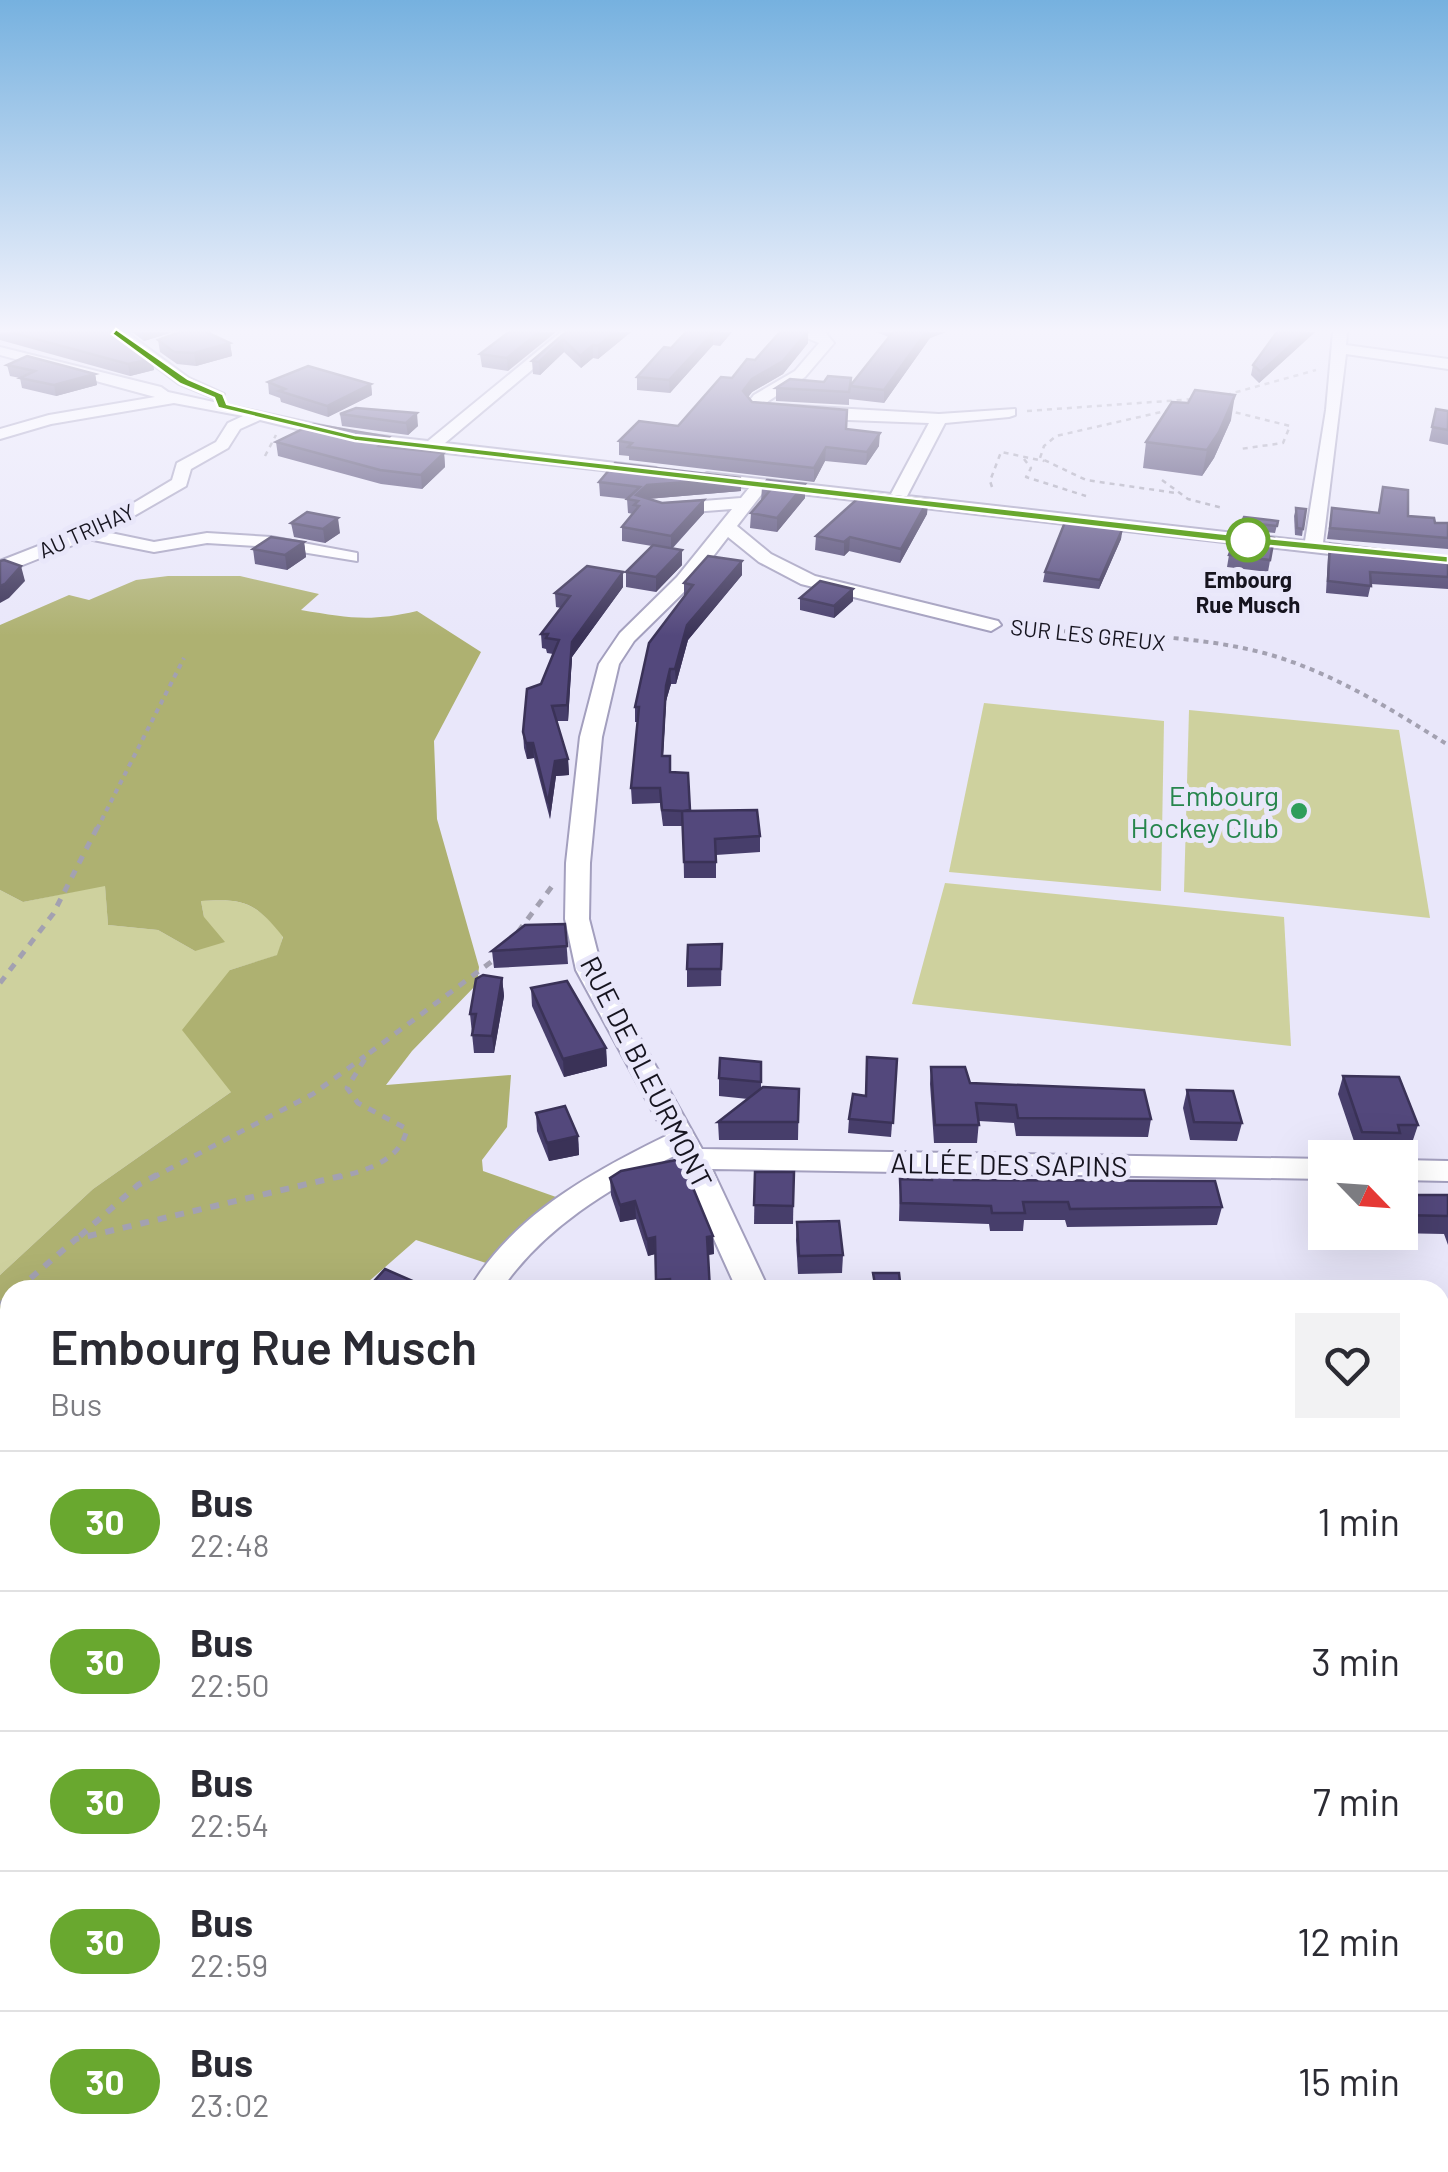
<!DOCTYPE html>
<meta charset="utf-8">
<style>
body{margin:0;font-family:Barlow,sans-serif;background:#f2f2f3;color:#2b2b33;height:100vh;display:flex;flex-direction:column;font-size:38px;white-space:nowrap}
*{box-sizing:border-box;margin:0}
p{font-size:32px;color:#7c7c81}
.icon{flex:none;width:55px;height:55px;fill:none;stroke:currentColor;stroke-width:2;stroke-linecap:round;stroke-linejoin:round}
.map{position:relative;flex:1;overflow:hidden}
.sheet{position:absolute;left:0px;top:1280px;width:1450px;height:892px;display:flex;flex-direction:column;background:#fff;border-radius:30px 30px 0 0;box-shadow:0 10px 40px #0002}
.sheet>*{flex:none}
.badge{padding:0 20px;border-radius:32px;font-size:35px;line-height:65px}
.needle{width:65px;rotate:115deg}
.buttons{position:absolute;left:1308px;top:1140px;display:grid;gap:20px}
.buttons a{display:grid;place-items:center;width:110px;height:110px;border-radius:0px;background:#fff;box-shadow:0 10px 40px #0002;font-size:50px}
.map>.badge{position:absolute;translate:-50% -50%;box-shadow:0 0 0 5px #fff}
.round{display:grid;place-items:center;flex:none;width:105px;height:105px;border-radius:0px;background:#f2f2f3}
.headline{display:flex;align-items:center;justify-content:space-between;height:170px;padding:0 50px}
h1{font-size:48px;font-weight:600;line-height:75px}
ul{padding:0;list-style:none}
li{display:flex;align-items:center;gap:30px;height:140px;padding:0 50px;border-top:2px solid #e1e1e2}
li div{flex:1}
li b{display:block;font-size:38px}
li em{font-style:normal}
li .badge{min-width:110px;font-weight:700;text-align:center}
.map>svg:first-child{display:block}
</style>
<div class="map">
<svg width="1448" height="2172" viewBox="0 0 1448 2172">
<rect width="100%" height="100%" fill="#e9e7fa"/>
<g fill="#ced19e">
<polygon points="984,703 1164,721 1161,891 949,872"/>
<polygon points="1189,710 1399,730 1430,918 1184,892"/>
<polygon points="945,883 1284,917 1291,1046 912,1004"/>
<path d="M105 885 108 925 158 930 195 951 204 917 201 901C244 898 256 903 283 936L278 955 230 970 231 1092 93 1189 0 1275V890L23 902Z"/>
</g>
<path fill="#aeb171" d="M168 576H240L319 594 301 610C349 618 370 622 417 611L481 652 434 741 437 819 479 967 477 984 412 1051 386 1085 511 1075 507 1127 482 1160 483 1171 556 1197 486 1263 416 1240 359 1290H10V2162L594 2163 593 2172H0V1275L93 1189 231 1092 182 1030 230 970 277 955 283 937C256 903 245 898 201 901L204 917 225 942 195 951 158 930 108 925 105 886 23 902 0 890V625L69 595 89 600 136 580Z"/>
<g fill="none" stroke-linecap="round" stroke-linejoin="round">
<g stroke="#a39fbe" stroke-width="4">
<g id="minor">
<polygon points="109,332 126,332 189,378 224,394 216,399 179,384"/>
<polygon points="561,332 577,332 445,443 650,467 656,468 656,476 355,443 260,420 240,429 228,448 191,469 186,486 106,532 154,542 207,533 271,537 357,553 357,561 271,547 207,543 154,552 88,539 0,574 0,561 107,519 172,480 177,463 216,442 228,423 243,416 174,403 51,424 0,439 0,429 49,415 155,397 0,355 0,347 161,387 168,392 355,433 428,441"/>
<path d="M792 332H825L834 343 805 377 764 404 939 414 1015 409V415L1009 417 945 423 907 496 1305 541 1326 410 1333 332H1347L1346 345 1448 359V369L1346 354 1323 543 1371 549 1374 553 1365 558 765 490 737 526 771 554 815 576 998 621 1001 625 991 631 801 584 759 562 728 537 691 585 634 641 619 664 602 737 590 863 589 919 602 970 702 1149 1325 1159V1179L712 1169 769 1290H737L676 1155C611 1187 543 1228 501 1290H469C512 1216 592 1172 666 1136L576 970 565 919 566 863 580 737 599 664 620 633 677 577 732 509 666 514 657 509 666 504 741 498 749 488 701 482 699 478 707 473 891 494 929 423 795 418 753 411 747 404 754 395 795 371 819 343Z"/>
<polygon points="1400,1160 1448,1161 1448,1181 1400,1180"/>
<rect x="1440" y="1403" width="8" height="26"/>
<polygon points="1189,2162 1249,2162 1253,2172 1193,2172"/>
</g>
</g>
<g stroke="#a3a1b1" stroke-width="2.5" stroke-dasharray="5 5" stroke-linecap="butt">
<polyline points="1226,395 1316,370"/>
<polyline points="1170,410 1056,436 1044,446 1040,458 1086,480 1176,493"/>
<polyline points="1226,410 1290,426 1283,443 1240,449"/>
<polyline points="1027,411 1195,399"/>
<polyline points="265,456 276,435"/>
<polyline points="1024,459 1031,468 1026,477 1086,496"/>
<polyline points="1162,480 1188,499 1223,508"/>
<polyline points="992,487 990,481 1001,452 1044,461"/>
</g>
<g stroke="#a3a1b1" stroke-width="4" stroke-dasharray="5 5" stroke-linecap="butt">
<path d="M1014 627C1096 636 1184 632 1264 653 1330 671 1391 709 1448 745"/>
<polyline points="97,829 184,658"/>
</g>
<g stroke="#a3a1b1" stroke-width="5" stroke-dasharray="8 8" stroke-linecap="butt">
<polyline points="518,932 553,885"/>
<polyline points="0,983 53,914 98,826"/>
<polyline points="152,1178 313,1094 365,1056"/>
<path d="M335 1178C364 1171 400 1162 407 1129L358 1103 347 1088 368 1054 499 956"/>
</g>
<g stroke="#a3a1b1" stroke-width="6" stroke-dasharray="9 9" stroke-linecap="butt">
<polyline points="80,1236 138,1185 157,1175"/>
<polyline points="17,1290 76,1239 345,1175"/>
<polyline points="0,1305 10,1296"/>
</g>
<use href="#minor" fill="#fff" fill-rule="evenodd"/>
</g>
<g fill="#473e6b">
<polygon points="0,332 116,332 152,359 154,370 130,376 0,340"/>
<polygon points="132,332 173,332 144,341"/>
<polygon points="509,332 508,371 482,367 480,354"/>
<polygon points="566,332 631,332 598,359 593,358 581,368 564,352 540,375 533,374 532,361"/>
<polygon points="686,332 732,332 720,346 713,345 670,393 637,390 637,377 671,348"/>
<polygon points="780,332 808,332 808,343 783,374 752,392 748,397 752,402 846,429 879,446 866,465 825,461 814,482 629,460 629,456 619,455 619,441 678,426 755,360"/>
<polygon points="876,332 946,332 930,338 884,403 849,399 849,405 776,401 776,388 851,385 889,337"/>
<polygon points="1277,332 1315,332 1259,383 1251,375 1253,365"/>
<polygon points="220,338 230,343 232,356 196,366 177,364 160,352 158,340"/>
<polygon points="7,365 95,374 97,385 56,396 22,388 20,378 10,376"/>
<polygon points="268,382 371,384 372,395 328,417 281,402 280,398 269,394"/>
<polygon points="356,408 418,426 408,435 342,426 340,414"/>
<polygon points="1436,409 1448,411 1448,445 1429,441"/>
<polygon points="1231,420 1214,458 1202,476 1143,468 1146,442"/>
<polygon points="389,437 390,447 444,453 445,467 422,489 381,484 278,456 276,442"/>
<polygon points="767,480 805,498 777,532 750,528 751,513 761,501 762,487"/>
<polygon points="599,482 741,491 647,499 662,503 704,500 704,513 672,549 682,550 682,565 656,592 626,587 626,572 652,546 622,541 622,527 633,514 628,513 627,499 600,496"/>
<polygon points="1383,487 1408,516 1435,523 1448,523 1448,549 1327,539 1332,508 1378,513"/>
<polygon points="928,500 927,514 900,563 849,551 844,556 815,550 816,536"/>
<polygon points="1296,508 1306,509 1302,536 1295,535 1294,516"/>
<polygon points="1278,521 1275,533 1241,529 1242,522"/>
<polygon points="291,523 340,533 325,543 294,537"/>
<polygon points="1103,526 1122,530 1121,539 1099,589 1043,582 1045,572"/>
<polygon points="1274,538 1268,572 1227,567 1229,555"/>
<polygon points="304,542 306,557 287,570 255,564 253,549"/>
<polygon points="1330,544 1448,557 1448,589 1371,584 1368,597 1326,593 1328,556"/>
<polygon points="742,575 688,640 676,684 671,684 666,701 663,756 690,811 760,836 760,852 716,855 716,878 684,878 683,826 663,826 660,803 632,804 631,788 638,722 635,722 635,707 684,596 684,583"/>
<polygon points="623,587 572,657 568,721 556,721 568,759 569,775 556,776 550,819 534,758 527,759 524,748 523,732 553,654 547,653 546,649 542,648 541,634 561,608 556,607 555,593"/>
<polygon points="800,598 853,601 834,618 800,610"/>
<polygon points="565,924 568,964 494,968 492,951"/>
<polygon points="722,944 721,986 687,987 687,969"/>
<polygon points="502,978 504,996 494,1053 474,1053 470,1014"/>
<polygon points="531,988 606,1048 607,1066 564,1077 532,1006"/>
<polygon points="897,1059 891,1137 848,1133 849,1119 865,1095"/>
<polygon points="761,1062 761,1088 799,1089 798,1140 719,1140 718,1122 748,1099 719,1096 719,1078"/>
<polygon points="931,1067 970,1083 1151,1119 1148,1137 1016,1136 1014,1123 979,1121 977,1143 934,1143 930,1084"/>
<polygon points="1343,1076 1418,1125 1412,1143 1397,1143 1395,1151 1357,1150 1338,1094"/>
<polygon points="1187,1090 1242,1123 1237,1141 1190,1140 1183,1108"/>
<polygon points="536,1113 578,1136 579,1155 549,1161 537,1131"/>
<polygon points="932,1171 954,1180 1222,1207 1217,1225 1067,1227 1065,1220 1024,1220 1023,1231 990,1231 989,1224 899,1221 900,1179 931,1180"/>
<polygon points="755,1172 794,1172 793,1224 754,1224"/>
<polygon points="610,1178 713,1236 714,1254 708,1255 710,1290 656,1290 655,1254 648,1256 636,1219 620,1222 611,1195"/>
<polygon points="1400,1187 1405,1195 1448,1195 1448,1245 1444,1234 1343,1232 1400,1232"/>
<polygon points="797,1222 843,1255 842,1273 798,1274 796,1240"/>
<polygon points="1448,1311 1448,1329 1444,1321"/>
<polygon points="1448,1330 1448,1384 1440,1384 1440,1339"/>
<rect x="1440" y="1548" width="8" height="37"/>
</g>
<g fill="#3a3257">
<polygon points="142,332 173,332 144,341"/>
<polygon points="539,332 556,332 508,371 507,358"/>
<polygon points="615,332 631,332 598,359 598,346"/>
<polygon points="721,332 732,332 720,346 720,333"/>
<polygon points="807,332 808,332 808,343 783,374 752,392 743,404 743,391 752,379"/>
<polygon points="926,332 946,332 930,338 884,403 884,390"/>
<polygon points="1305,332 1315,332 1259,383 1261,372"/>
<polygon points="713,333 713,345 670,393 669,380"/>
<polygon points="563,339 564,352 540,375 539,362"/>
<polygon points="230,343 232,356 196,366 194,353"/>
<polygon points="593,345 593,358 581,368 580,356"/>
<polygon points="152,359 154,370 130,376 128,364"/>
<polygon points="95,374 97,385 56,396 54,385"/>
<polygon points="371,384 372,395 328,417 327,406"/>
<polygon points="1235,395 1231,420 1214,458 1202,476 1207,450"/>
<polygon points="417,413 418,426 408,435 406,423"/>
<polygon points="880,433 879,446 866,465 867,452"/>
<polygon points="389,437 391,451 379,446"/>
<polygon points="826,447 825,461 814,482 814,468"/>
<polygon points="444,453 445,467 422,489 421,475"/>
<polygon points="741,478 741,491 647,499 636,495 647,485"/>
<polygon points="805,484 805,498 777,532 777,518"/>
<polygon points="704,500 704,513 671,549 671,536"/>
<polygon points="928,500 927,514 900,563 901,549"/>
<polygon points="338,518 340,533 325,543 323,529"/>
<polygon points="1122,530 1121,539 1099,589 1100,580"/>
<polygon points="850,537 849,551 844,556 844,542"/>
<polygon points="304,542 306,557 287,570 285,555"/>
<polygon points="682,550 682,565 656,592 656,577"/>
<polygon points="742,561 742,575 688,640 676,684 675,669 687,625"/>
<polygon points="21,566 25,581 9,598 0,603 0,586"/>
<polygon points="623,572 623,587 572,657 568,721 567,705 572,642"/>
<polygon points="853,589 853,601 834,618 834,606"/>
<polygon points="670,669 671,684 666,701 662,771 666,686"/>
<polygon points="526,743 533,743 534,758 527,759"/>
<polygon points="568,759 569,775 556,776 550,819 548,803 555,761"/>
<polygon points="502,978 504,996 494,1053 492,1036"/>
<polygon points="606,1048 607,1066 564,1077 563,1059"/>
<polygon points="578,1136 579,1155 549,1161 547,1143"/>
<polygon points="635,1201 636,1219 620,1222 620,1205"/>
<polygon points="713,1236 714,1254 707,1255 707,1237"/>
<polygon points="655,1237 655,1254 648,1256 647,1239"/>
</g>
<g fill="#53487c" stroke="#3a3257" stroke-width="2.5">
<polygon points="10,332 116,332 152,359 128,364"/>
<polygon points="180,332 211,332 208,333 230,343 194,353 174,352 158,340"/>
<polygon points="509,332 539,332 507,358 480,354"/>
<polygon points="566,332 615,332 598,346 593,345 580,356 563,339 539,362 532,361"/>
<polygon points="686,332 721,332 713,333 669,380 637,377 664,347 671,348"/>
<polygon points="780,332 807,332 783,361 752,379 743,391 752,402 847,410 846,429 880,433 867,452 826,447 814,468 628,447 632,443 619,441 639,421 678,426 721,377 732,378 747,359 755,360"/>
<polygon points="893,332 926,332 884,390 850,386 849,392 776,388 790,379 824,382 828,376 851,378 850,386"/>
<polygon points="1277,332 1305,332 1261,372 1253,365"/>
<polygon points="27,356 95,374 54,385 20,378 35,371 7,365"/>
<polygon points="308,366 371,384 327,406 279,391 285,389 268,382"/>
<polygon points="1195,390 1235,395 1219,432 1207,450 1146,442 1172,402 1188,403"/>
<polygon points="356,408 417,413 406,423 340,414"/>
<polygon points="1436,409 1448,411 1448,430 1432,427"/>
<polygon points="313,424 389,437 379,446 444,453 421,475 380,470 276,442"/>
<polygon points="615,463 741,478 647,485 636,495 662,503 704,500 671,536 622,527 639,506 634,505 638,501 627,499 640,487 599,482"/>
<polygon points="767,480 805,484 777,518 751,513 772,488 762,487"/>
<polygon points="1383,487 1408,490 1408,516 1434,518 1435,523 1448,523 1448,538 1330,528 1332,508 1379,513"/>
<polygon points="864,493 928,500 901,549 850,537 844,542 816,536"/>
<polygon points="1296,508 1306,509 1303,529 1297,528"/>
<polygon points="307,512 338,518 323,529 291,523"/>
<polygon points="1067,517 1104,521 1102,526 1122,530 1100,580 1045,572"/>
<polygon points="1244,517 1278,521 1277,526 1242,522"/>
<polygon points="1237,534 1274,538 1270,560 1229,555"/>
<polygon points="271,537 304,542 285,555 253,549"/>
<polygon points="1330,544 1448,557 1448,577 1370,572 1371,586 1328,581"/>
<polygon points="653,545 682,550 656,577 626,572"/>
<polygon points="708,556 742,561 687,625 675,669 670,669 666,686 662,756 670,756 670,772 688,773 690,810 683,811 757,810 760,836 715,839 716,862 684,862 682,811 662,810 660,788 631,788 639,707 635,707 649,643 693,585 684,583"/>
<polygon points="4,560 21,566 5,584 0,586 0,561"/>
<polygon points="587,566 623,572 572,642 567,705 552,706 568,759 555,761 548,803 533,743 526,743 523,732 527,689 541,684 559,640 546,638 548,634 541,634 570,596 555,593"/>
<polygon points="820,581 853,589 834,606 800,598"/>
<polygon points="565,924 567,946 492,951 525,925"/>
<polygon points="722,944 721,969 687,969 688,945"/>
<polygon points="483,975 502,978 492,1036 472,1035 476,1014 470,1014 476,979"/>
<polygon points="567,981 606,1048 563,1059 531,988"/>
<polygon points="867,1057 897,1059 893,1123 849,1119 853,1094 866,1096"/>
<polygon points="720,1058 761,1062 761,1082 719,1078"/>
<polygon points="931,1067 965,1067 970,1083 1144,1090 1151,1119 1018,1118 1016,1105 976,1103 979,1125 935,1125"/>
<polygon points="1343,1076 1399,1077 1418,1125 1398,1125 1400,1133 1362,1132"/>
<polygon points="763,1087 799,1089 798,1122 718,1122"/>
<polygon points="1187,1090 1233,1091 1242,1123 1194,1122"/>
<polygon points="565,1106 578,1136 547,1143 536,1113"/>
<polygon points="681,1159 713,1236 707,1237 710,1290 671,1290 670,1279 656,1280 655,1237 647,1239 635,1201 620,1205 610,1178 621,1171"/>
<polygon points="932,1171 953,1171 954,1180 1215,1181 1222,1207 1070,1209 1068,1202 1023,1202 1025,1213 992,1213 991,1206 901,1203 900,1179 932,1180"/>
<polygon points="755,1172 794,1172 793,1206 754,1205"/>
<polygon points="1400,1187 1402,1187 1405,1195 1448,1195 1448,1216 1400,1215"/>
<polygon points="839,1221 843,1255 799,1256 797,1222"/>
<polygon points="385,1269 424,1286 420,1290 366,1290"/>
<polygon points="873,1273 899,1273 900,1282 917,1282 918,1290 876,1290"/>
<polygon points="1448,1330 1448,1365 1440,1366 1440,1339"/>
<rect x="1440" y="1548" width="8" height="19"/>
<polygon points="1148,2170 1180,2171 1180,2172 1148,2172"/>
</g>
<linearGradient id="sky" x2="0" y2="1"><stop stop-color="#76b1df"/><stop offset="0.52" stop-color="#f5f4fd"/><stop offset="1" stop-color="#f5f4fd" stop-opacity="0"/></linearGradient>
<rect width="1448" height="636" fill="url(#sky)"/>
<polygon fill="#69a82f" stroke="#fff" stroke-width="2.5" points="116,329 188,379 223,394 227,404 355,435 1218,533 1448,556 1448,563 1218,541 355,441 218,408 214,398 180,384 112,334"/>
<circle fill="#fff" stroke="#69a82f" stroke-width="5" cx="1248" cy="540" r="20"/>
<circle fill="#2e9e5b" stroke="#e9e7fa" stroke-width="4" cx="1299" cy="811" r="10"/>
<g text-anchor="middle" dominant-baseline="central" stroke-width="10" stroke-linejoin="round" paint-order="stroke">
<g font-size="22" fill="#16141f" stroke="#e9e7fa">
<text transform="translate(86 530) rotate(-24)">AU TRIHAY</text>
<text transform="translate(1088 634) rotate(6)">SUR LES GREUX</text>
</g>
<g font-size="22" font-weight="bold" fill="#16141f" stroke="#e9e7fa">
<text x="1248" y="579">Embourg<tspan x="1248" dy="25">Rue Musch</tspan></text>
</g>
<g font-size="28" fill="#27864d" stroke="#e9e7fa" text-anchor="end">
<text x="1279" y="795">Embourg<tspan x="1279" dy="32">Hockey Club</tspan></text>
</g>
<g font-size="28" fill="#16141f" stroke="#e9e7fa">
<text transform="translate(647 1072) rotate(63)">RUE DE BLEURMONT</text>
<text transform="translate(1009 1164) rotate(1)">ALLÉE DES SAPINS</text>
</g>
</g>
</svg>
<div class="buttons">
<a><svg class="needle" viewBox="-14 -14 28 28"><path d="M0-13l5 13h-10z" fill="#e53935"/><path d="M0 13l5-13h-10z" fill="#7c7c81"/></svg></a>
</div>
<section class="sheet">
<div class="headline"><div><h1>Embourg Rue Musch</h1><p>Bus</p></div><a class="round"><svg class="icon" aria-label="heart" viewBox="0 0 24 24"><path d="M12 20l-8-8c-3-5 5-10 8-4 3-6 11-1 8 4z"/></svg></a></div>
<ul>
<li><span class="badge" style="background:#69a82f;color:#fff">30</span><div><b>Bus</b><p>22:48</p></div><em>1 min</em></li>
<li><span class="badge" style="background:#69a82f;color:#fff">30</span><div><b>Bus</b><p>22:50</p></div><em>3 min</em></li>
<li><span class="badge" style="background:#69a82f;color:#fff">30</span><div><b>Bus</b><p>22:54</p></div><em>7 min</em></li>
<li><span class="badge" style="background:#69a82f;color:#fff">30</span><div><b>Bus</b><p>22:59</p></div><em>12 min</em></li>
<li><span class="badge" style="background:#69a82f;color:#fff">30</span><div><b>Bus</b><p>23:02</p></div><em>15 min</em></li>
</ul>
</section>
</div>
